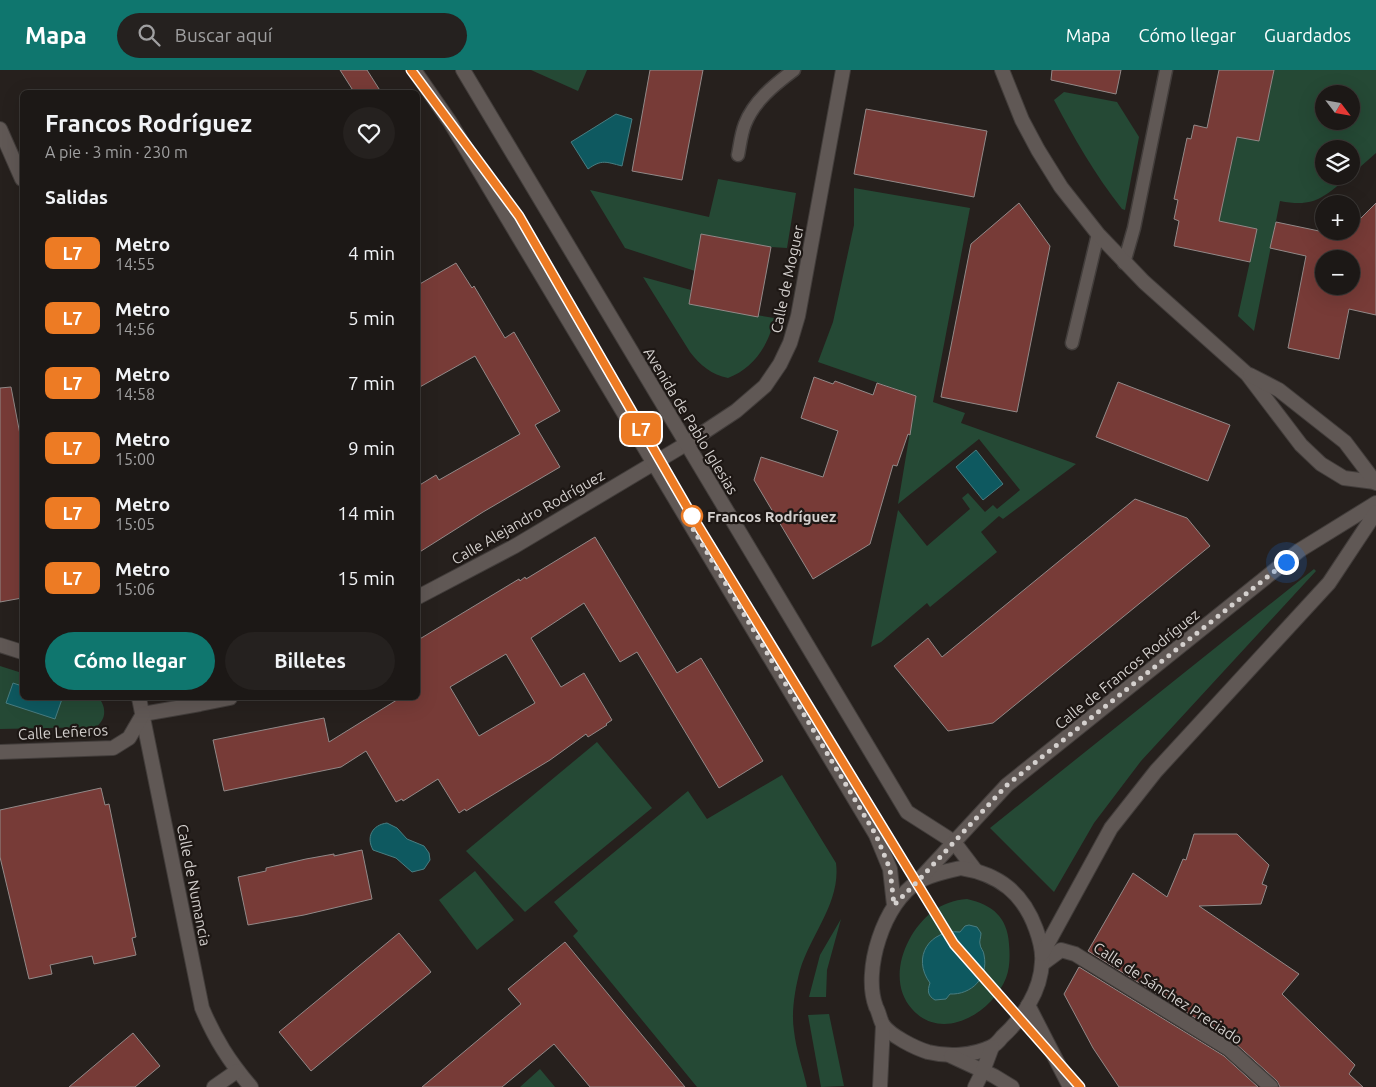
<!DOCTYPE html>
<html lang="es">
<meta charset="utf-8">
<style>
body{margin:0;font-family:Ubuntu,sans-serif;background:#25211f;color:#f1f3f6;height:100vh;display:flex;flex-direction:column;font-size:19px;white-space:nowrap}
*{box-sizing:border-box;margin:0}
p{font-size:16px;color:#a0a0a1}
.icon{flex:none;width:28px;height:28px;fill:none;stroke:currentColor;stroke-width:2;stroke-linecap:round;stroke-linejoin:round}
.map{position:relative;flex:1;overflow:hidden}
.sheet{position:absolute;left:20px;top:20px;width:400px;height:610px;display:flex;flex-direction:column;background:#1c1816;border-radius:8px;box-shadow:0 5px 20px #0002,0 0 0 1px #3a3735}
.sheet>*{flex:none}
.badge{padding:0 10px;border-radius:8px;font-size:18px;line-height:32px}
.needle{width:32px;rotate:121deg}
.tools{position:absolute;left:1315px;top:15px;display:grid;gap:10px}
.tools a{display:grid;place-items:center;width:45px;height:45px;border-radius:50%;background:#1c1816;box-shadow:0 5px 20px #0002,0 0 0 1px #3a3735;font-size:25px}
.you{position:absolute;width:25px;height:25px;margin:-12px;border:4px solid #fff;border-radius:50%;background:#1a73e8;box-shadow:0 0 0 8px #1a73e833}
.map>.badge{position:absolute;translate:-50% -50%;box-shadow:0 0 0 2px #fff}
h2{padding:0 25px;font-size:19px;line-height:45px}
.round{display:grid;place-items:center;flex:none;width:52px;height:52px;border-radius:26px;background:#25211f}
.summary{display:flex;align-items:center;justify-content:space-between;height:85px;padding:0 25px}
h1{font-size:24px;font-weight:700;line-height:38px}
.button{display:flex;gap:10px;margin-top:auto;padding:10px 25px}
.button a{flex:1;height:58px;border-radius:30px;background:#0f766e;color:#fff;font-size:20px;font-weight:700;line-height:58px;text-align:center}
.button a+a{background:#25211f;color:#f1f3f6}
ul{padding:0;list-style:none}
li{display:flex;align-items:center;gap:15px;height:65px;padding:0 25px}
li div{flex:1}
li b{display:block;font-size:19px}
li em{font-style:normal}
li .badge{min-width:55px;font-weight:700;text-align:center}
header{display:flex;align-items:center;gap:30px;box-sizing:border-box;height:70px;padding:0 25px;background:#0f766e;color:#fff}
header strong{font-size:24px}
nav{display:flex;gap:28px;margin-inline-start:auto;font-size:18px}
.search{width:350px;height:45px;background:#25211f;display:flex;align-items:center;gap:12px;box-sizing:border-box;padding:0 18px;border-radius:28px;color:#a0a0a1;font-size:19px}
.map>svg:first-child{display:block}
</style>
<header>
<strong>Mapa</strong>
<div class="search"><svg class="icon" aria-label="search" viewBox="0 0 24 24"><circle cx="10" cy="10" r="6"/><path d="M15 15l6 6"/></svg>Buscar aquí</div>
<nav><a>Mapa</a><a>Cómo llegar</a><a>Guardados</a></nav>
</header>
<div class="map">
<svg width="1376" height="1017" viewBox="0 0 1376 1017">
<rect width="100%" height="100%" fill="#26201d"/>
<g fill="#254935" fill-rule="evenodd">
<polygon points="531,0 587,0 578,21"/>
<path d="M1274 0H1376V83L1351 105V79H1324V106H1350C1323 127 1315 138 1280 131L1254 261 1238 246 1257 159 1219 151 1237 67 1259 71ZM1324 24H1351V51H1324Z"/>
<path d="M1064 22 1117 32 1139 67 1125 140 1122 139C1095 105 1074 68 1054 30Z"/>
<polygon points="718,109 796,123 787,178 771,177 702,164 695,201 625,178 590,120 709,147"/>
<polygon points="854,118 970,138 933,332 965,343 961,353 1076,394 1003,449 999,446 981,462 997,482 930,537 927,533 881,572 871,577 898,440 927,476 970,439 962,428 968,423 985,442 993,435 997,439 1020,420 979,369 898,434 916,326 818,292 833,252 854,155"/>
<path d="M643 207 691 220 689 234 774 248C770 274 753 299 728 308 712 305 700 295 690 282Z"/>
<polygon points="1314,499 1316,501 1141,691 1094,753 1054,822 990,758"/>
<path d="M0 596 22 603V628H99C106 637 107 649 96 657L0 659Z"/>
<polygon points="597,672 652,738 525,842 466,781"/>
<path d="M782 705 836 793C841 832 811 864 800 900 795 919 791 942 794 961 796 980 803 999 807 1017H697L573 866 578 861 554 832 688 721 707 749Z"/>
<polygon points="475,801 514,850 477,880 439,830"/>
<path d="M967 829C993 835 1007 847 1009 874 1010 885 1010 898 1006 908 992 943 942 973 912 939 886 910 905 863 932 842 942 834 954 830 967 829Z"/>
<polygon points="841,849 827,900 826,927 809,927 820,885"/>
<polygon points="829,944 844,1016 821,1017 808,945"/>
<polygon points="540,999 555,1017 520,1017"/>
</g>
<g fill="#0e5960" stroke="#497d81">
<path d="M616 44 632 49 622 96C606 92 602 89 588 99L571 72Z"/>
<polygon points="976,380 1003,414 983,430 956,397"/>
<polygon points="13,613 22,616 22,628 57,628 62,629 55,649 6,633"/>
<path d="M387 753 397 758 407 769 424 776 429 783 430 790 424 799 412 802 396 788 373 780C366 767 372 755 387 753Z"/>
<path d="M969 855 977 857 981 863C981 867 979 872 980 874 980 878 984 881 984 885 989 908 971 925 950 924L946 929 935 930C928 926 927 921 930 913 911 887 930 859 960 862L965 856Z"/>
</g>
<g fill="#773b37" stroke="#928988" fill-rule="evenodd">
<polygon points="340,0 367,0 381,22 354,22"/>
<polygon points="650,0 703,0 682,110 632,101"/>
<polygon points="1052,0 1121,0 1116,24 1051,10"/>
<polygon points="1219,0 1274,0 1259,71 1237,67 1219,151 1257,159 1250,192 1174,176 1179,151 1174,149 1178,130 1174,129 1187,68 1191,69 1194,55 1207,58"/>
<polygon points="866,39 987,61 974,127 854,104"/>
<polygon points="1019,133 1050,176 1017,342 941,327 971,174"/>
<path d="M1376 133V245L1349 239 1339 289 1288 278 1306 186 1270 178 1276 152 1343 166 1348 161H1351V158ZM1324 189H1351V216H1324Z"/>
<polygon points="701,164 771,177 758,247 689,234"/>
<polygon points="456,193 472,218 474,216 505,268 514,262 560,341 535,355 560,397 483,442 418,483 418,416 436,405 439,410 520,364 475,286 418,318 418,215"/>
<polygon points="814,307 833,314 835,311 873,325 877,313 916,326 910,365 908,364 897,396 893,395 870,474 813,509 754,410 761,387 823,407 838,361 801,348"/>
<polygon points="1118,312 1230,355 1208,411 1096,367"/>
<polygon points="11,317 22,375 22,528 0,532 0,318"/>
<polygon points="1135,429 1187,448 1210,476 993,653 948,661 894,596 928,568 942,587"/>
<path d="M595 467 677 603 701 588 763 691 719 718 637 582 620 592 584 533 531 568 561 617 584 603 612 650 606 654 607 655 588 667 586 664 550 690 466 741 465 739 459 743 438 709 403 731 402 729 396 732 366 681 341 697 224 721 213 670 324 648 329 672 400 628H418V570L519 509 520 511 525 507 526 509ZM506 584 535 633 479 666 450 617Z"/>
<polygon points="101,718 105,735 109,734 136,867 132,868 136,885 94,894 92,886 50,895 52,904 29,909 0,787 0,740"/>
<polygon points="1194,764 1237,764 1269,795 1262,814 1267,816 1261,834 1199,836 1299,904 1282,924 1355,995 1349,1004 1363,1017 1280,1017 1277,1011 1234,972 1088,881 1133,803 1167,827 1183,789 1186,790"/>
<polygon points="362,780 372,829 304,845 248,855 238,807 266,801 266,798 306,789 334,784 334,786"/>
<polygon points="399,863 431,902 311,1001 279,962"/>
<polygon points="565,872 685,1017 590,1017 554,974 502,1017 422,1017 521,934 508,919"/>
<polygon points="1079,897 1224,986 1258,1017 1119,1017 1093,978 1064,924"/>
<polygon points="133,963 160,996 135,1017 69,1017"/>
</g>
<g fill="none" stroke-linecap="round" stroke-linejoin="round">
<g stroke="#423d3b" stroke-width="15">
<g id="service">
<path d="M738 85C740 75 741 64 745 54 754 31 774 15 794 0"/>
<polyline points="1124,193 1134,158 1166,0"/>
<polyline points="1072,273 1098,164"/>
</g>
</g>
<g stroke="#423d3b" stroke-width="16">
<g id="minor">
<polyline points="1002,0 1022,50 1038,80 1061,117 1098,164 1144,212 1247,304 1301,375 1321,394 1344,408 1375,412"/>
<polyline points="0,59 22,109"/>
<polyline points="1250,305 1279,320 1345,372 1376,413"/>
<polyline points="418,527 515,476 686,374 736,341 765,316 780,294 790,273 798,246 843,0"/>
<polyline points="0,575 22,582"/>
<path d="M139 628 202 938C215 969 229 991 251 1017"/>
<polyline points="143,644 200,634 230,628"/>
<polyline points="0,682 113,678 129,668 143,644"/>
<polyline points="1042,894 1061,880 1075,884 1229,979 1271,1017"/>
<polyline points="214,1017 237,1001"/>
</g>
</g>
<g stroke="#423d3b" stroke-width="16">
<g id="tertiary">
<polyline points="414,0 450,52 876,765 890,799 894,835"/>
<polyline points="463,0 907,742 954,772 976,801"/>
<path d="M961 798C999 804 1023 823 1036 859 1040 870 1043 881 1042 892 1041 921 1022 949 1002 967 999 971 995 975 991 977 972 986 948 987 928 982 915 978 891 966 883 955 880 950 879 942 876 937 862 901 884 832 918 812 931 804 947 801 961 798Z"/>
<polyline points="917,812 1007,715 1300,480 1376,433"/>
<polyline points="1042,884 1111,758 1156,701 1329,513 1376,442"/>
<polyline points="1028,935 1070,1017"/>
<polyline points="951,986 994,1006 1012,1017"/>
<polyline points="880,1017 883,955"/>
<polyline points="975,1017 983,1001 992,977"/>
</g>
</g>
<use href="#service" stroke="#605855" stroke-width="12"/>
<use href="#minor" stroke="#605855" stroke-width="14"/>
<use href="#tertiary" stroke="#605855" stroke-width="14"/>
</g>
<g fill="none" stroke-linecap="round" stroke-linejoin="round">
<g stroke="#fff" stroke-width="11">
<polyline id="line" points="411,0 519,146 694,449 954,874 1080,1017"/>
</g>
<use href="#line" stroke="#ed7b24" stroke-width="8"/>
<polyline stroke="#d4d0ce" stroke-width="5" stroke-dasharray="0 9" points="692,446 687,449 876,765 890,799 894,835 917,812 1007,715 1286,492"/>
</g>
<circle fill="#fff" stroke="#ed7b24" stroke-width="2.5" cx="692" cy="446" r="10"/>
<g text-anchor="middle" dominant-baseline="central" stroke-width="4.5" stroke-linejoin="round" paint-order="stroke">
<g font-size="15" fill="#d4d0ce" stroke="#1d1714">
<text transform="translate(787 209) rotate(-78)">Calle de Moguer</text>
<text transform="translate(691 351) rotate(59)">Avenida de Pablo Iglesias</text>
<text transform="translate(528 447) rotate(-30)">Calle Alejandro Rodríguez</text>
<text transform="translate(1127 599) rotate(-39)">Calle de Francos Rodríguez</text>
<text transform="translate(63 662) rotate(-3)">Calle Leñeros</text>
<text transform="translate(194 815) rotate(79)">Calle de Numancia</text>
<text transform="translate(1168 923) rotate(33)">Calle de Sánchez Preciado</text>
</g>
<g font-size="15" font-weight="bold" fill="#d4d0ce" stroke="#1d1714" text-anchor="start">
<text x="707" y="446">Francos Rodríguez</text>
</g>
</g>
</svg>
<div class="tools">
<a><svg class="needle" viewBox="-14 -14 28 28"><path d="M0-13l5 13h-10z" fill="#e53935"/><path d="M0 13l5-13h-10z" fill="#a0a0a1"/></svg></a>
<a><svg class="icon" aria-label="layers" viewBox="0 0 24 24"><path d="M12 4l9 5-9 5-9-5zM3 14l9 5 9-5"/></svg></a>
<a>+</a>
<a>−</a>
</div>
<div class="you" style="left:1286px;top:492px"></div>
<b class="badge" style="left:641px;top:359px;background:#ed7b24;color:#fff">L7</b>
<section class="sheet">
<div class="summary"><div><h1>Francos Rodríguez</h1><p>A pie · 3 min · 230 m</p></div><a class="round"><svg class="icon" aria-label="heart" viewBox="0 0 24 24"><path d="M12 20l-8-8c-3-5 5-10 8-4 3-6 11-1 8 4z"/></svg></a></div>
<h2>Salidas</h2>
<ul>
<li><span class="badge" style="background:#ed7b24;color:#fff">L7</span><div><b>Metro</b><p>14:55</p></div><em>4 min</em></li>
<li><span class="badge" style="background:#ed7b24;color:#fff">L7</span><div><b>Metro</b><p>14:56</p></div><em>5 min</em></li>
<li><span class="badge" style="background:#ed7b24;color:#fff">L7</span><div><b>Metro</b><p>14:58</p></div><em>7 min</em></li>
<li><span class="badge" style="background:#ed7b24;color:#fff">L7</span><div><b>Metro</b><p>15:00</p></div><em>9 min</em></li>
<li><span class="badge" style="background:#ed7b24;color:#fff">L7</span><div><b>Metro</b><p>15:05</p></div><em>14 min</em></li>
<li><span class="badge" style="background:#ed7b24;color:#fff">L7</span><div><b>Metro</b><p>15:06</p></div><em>15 min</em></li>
</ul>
<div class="button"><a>Cómo llegar</a><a>Billetes</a></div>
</section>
</div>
